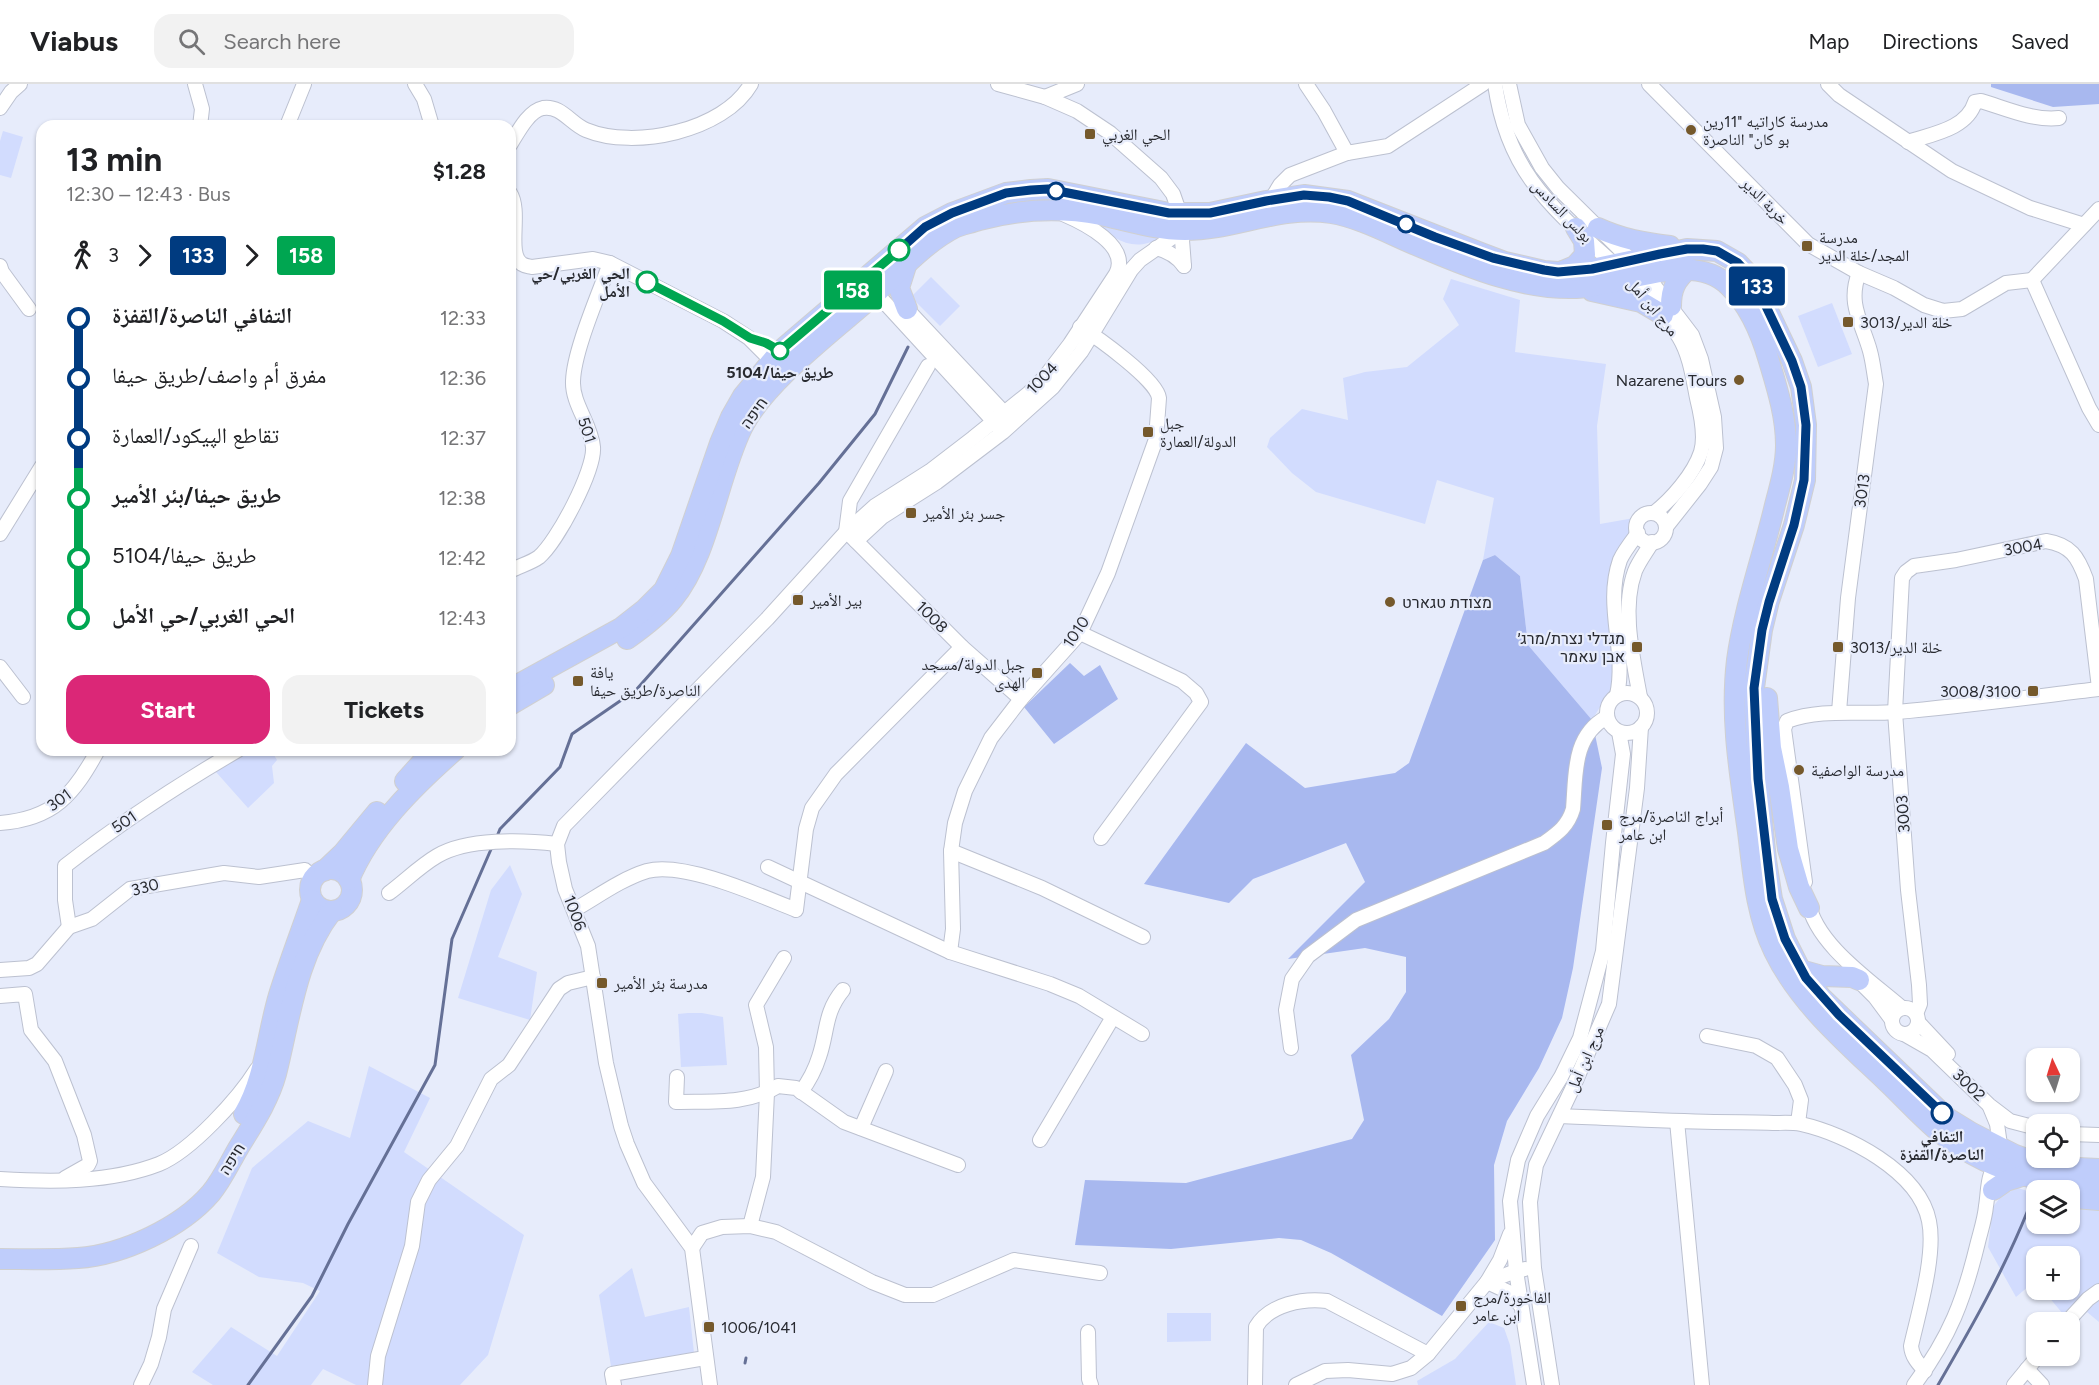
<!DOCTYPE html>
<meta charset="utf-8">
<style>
body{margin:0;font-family:Figtree,"Noto Naskh Arabic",Heebo,sans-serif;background:#f2f2f2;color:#202124;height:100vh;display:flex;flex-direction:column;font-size:22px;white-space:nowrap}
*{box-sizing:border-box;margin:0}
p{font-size:20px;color:#757577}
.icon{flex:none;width:33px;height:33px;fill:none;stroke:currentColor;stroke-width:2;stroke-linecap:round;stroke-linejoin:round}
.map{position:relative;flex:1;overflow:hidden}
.panel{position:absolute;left:36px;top:36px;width:480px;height:636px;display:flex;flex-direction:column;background:#fff;border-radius:18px;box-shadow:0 2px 4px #0004}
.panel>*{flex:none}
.badge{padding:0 12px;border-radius:4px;font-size:21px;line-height:39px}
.needle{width:39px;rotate:356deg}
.controls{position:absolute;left:2026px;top:964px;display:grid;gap:12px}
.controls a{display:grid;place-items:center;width:54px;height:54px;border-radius:12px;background:#fff;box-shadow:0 2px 4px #0004;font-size:30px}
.map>.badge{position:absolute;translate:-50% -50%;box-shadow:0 0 0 3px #fff}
.legs{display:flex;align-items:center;gap:9px;height:66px;padding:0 30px;font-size:20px}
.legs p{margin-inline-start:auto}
.head{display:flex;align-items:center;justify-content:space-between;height:102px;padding:0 30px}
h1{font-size:33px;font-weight:700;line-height:45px}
.button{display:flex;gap:12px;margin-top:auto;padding:12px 30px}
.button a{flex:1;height:69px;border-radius:18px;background:#db2777;color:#fff;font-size:24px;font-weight:700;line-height:69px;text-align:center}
.button a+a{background:#f2f2f2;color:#202124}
ul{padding:0 30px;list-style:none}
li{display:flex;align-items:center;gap:21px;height:60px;font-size:22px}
li i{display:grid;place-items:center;width:9px;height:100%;margin:0 8px;background:currentColor}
li i::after{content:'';width:15px;height:15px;margin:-8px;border:4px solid;border-radius:50%;background:#fff}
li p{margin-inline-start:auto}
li:first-child i{background:linear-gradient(#0000 50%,currentColor 0)}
li:last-child i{background:linear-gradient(currentColor 50%,#0000 0)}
header{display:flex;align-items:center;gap:36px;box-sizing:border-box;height:84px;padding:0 30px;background:#fff;border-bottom:2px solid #e0e0e0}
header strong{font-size:28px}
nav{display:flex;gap:33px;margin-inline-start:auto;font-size:21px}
.search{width:420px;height:54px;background:#f2f2f2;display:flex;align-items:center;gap:15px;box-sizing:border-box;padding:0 21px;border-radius:18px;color:#757577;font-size:22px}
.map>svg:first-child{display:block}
</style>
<header>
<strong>Viabus</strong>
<div class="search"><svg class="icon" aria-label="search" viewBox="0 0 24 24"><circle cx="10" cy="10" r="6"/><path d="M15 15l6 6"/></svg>Search here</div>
<nav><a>Map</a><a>Directions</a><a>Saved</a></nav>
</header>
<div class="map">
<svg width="2099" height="1301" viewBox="0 0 2099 1301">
<rect width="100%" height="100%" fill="#e7ecfb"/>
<g fill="#d2dcfe">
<polygon points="3,47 23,53 11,94 0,91 0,57"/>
<path d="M1091 138 1165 151C1134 171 1117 156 1091 138Z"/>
<polygon points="931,193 960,222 940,242 911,213"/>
<polygon points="1451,195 1520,216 1515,268 1606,280 1597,342 1600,440 1634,434 1635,450 1617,479 1610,548 1613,602 1592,636 1528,561 1520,492 1495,471 1483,476 1494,414 1437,396 1425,440 1316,408 1292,389 1267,363 1270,354 1302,325 1348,336 1343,294 1365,288 1407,283 1459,241 1443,215"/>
<polygon points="1832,219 1852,270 1818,283 1798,232"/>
<polygon points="249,666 271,666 277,676 272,682 274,699 248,724 216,688"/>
<polygon points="510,781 522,810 498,873 537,888 530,936 458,914 491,806"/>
<polygon points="688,929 702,929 723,933 727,981 681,983 678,930"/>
<polygon points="369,982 430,1014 404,1068 524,1151 488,1271 460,1301 356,1301 323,1285 311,1301 213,1301 192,1288 231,1243 277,1272 320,1207 303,1199 259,1193 217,1169 252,1084 308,1037 350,1054"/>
<polygon points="2018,1104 2037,1110 2037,1140 2070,1140 2070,1121 2089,1126 2099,1126 2099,1238 2075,1218 2063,1230 2043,1206 2070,1206 2070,1173 2037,1173 2037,1199 2035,1197 2016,1213 1988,1163 1993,1123 2002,1111"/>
<polygon points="632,1184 645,1233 689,1223 694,1269 611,1282 599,1211"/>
<polygon points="1167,1229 1211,1229 1211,1257 1167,1258"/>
<polygon points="1489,1238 1504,1244 1510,1261 1516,1301 1418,1301 1417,1297 1455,1275"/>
</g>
<g fill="#a8b8ef">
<polygon points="1991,0 2099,0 2099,20 2053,23 1991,3"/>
<polygon points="1495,471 1520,492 1528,561 1592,636 1602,684 1573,884 1562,934 1539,984 1507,1037 1494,1081 1495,1156 1442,1232 1331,1169 1301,1156 1279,1154 1171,1165 1075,1161 1085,1096 1186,1099 1352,1055 1364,1036 1351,971 1389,935 1406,908 1406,873 1365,864 1288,875 1365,798 1346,759 1253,795 1229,819 1144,800 1246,659 1305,704 1395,689 1409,679 1483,476"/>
<polygon points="1070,579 1084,592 1100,581 1118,615 1054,660 1024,623"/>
</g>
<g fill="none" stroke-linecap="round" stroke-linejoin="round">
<g stroke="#657096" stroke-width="3">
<polyline points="496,755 500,745 560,683 572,650 636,606 819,399 875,330 908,263"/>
<polyline points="745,1279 746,1274"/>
<polyline points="248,1301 312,1212 348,1140 435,981 452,855 492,763"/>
<path d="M1938 1301C1971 1244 2003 1188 2028 1126"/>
</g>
<g stroke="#bcc1d0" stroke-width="16">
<g id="minor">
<polyline points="195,0 202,25 200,42"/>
<polyline points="415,0 424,15 432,42"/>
<polyline points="998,0 1045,13 1077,27 1110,49 1161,94 1173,110 1180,130 1184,182"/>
<polyline points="1306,0 1324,27 1347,69"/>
<path d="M1495 0C1500 35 1511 68 1532 97 1573 154 1641 192 1679 253 1690 271 1693 294 1697 314 1701 330 1706 352 1701 368 1694 390 1671 416 1654 429"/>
<polyline points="1509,0 1518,41 1542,84 1558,104 1647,192 1692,251 1701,275 1714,333 1716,364 1711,383 1700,400 1666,443"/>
<polyline points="1649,0 1808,160 1859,189 1894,204 1924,221 1943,227 1962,225 2006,199 2032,196"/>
<polyline points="1828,0 1839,11 1952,87 2030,124 2084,141"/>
<polyline points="1045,13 1077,0"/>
<polyline points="0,24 11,8 20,0"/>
<polyline points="287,42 304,0"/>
<path d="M1908 58C1932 50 1967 45 1975 18L1981 17C2005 24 2033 37 2059 34"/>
<path d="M510 61C517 50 528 27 543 24 561 21 571 40 586 46 634 66 724 47 751 0"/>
<path d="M510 109C522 128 506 170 522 180 525 182 528 182 532 183L593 175 610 179 723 237 749 254 766 271 780 280"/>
<polyline points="1270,122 1271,116 1280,101 1290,91 1347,69 1388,62 1483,0"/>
<path d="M1156 164C1168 167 1177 172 1184 182"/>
<polyline points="0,182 2,188 29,225"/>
<polyline points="2032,196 2089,324 2099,341"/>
<polyline points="2032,196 2099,125"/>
<polyline points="873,202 876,209 998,342"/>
<polyline points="902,220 1010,335"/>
<circle cx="1651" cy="444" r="15"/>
<polyline points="846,448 850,417 928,282"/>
<polyline points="0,450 42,382"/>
<polyline points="850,451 962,563 1021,615"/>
<polyline points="856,457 882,433 937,398 1003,348 1053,303 1081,268 1131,186 1140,176 1183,146"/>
<path d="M510 487C519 482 531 479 539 473 557 458 595 386 593 363 591 340 572 320 573 297 574 266 599 210 610 179"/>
<polyline points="1080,549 1182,597 1196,609 1201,618 1101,754"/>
<polyline points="0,583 23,613"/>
<circle cx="1627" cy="629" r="20"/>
<path d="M1617 611C1627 566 1604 522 1620 476 1624 467 1632 457 1638 449"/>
<path d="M1640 613C1633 574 1621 525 1635 487 1639 477 1647 467 1652 458"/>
<path d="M1839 628 1848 514 1876 300C1874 289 1873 278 1870 267 1862 238 1847 220 1859 189"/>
<path d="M0 739C54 735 74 710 98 666"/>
<polyline points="951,767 1042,804 1143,853"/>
<polyline points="768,783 950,868 1050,900 1079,912 1142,950"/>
<path d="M1805 798 1784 645 1787 637C1822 624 1860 631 1897 628 1964 622 2032 613 2099 605"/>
<path d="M389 809C405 797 420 782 437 772 467 754 523 756 557 760"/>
<path d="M1808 817C1815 860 1871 897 1902 924"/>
<path d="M574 826C597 813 621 795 647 787 684 777 761 812 796 826L806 745 812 724 836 690 962 563"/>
<path d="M69 843 65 816V782C120 739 178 701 238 666"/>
<path d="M950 868 953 845 951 767 955 739 965 707 991 654 1021 615 1080 549 1108 489 1156 355 1159 314C1157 296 1097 253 1080 243"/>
<polyline points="0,886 29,884 37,880 69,843 92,835 130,805 224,789 259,793 305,786 313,796"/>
<polyline points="1862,900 1875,913 1892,936"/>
<polyline points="0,912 25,910 31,946 55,977 84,1051 90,1077 88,1081 65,1094"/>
<circle cx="1905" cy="937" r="13"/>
<path d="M1916 930 1920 920 1919 901 1908 806 1895 628 1902 494 1906 488 1914 482 1956 476 2046 457C2071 461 2078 473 2086 495L2099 604"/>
<polyline points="1918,938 1948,970"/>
<polyline points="1904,950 1932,966 1989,1021 2010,1037 2037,1044"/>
<polyline points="1707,952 1756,962 1777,974 1795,1001 1801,1016 1798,1039"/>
<path d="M1291 964 1286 926 1292 895 1308 872 1356 836 1544 759C1558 749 1568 742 1573 725 1576 691 1572 652 1607 633"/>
<path d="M677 993 676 1018C710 1017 748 1021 778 1002L796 1004 844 1038 958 1081"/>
<path d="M801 1008C809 997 815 986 819 973 828 947 824 929 843 906"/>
<polyline points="1990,1023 1997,1040 2001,1068"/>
<path d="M1560 1032C1612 1034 1663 1037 1714 1038 1734 1038 1754 1038 1773 1039 1782 1039 1792 1038 1801 1040 1846 1050 1919 1087 1929 1137 1936 1170 1919 1227 1911 1262 1912 1273 1918 1279 1925 1287"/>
<polyline points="1677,1037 1702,1301"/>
<polyline points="861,1044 886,987"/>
<polyline points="2070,1050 2099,1051"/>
<polyline points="1040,1056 1113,933"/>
<path d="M0 1095C51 1098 110 1099 159 1080 191 1067 239 1014 257 985"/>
<polyline points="750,1142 763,1093 767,1009 766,963 756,921 784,874"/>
<polyline points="1510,1150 1500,1176 1487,1198 1513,1210 1519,1220"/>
<polyline points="692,1164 702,1149 722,1143 750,1142 776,1148 872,1198 905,1211 933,1211 1014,1176 1100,1189"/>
<polyline points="2066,1239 2088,1215 2099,1207"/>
<polyline points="1088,1248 1089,1295 1091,1301"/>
<polyline points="2027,1285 2042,1301"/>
<polyline points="141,1301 151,1280 159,1253 164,1225 191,1162"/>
<polyline points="375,1301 378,1272 412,1162 418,1118 429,1096 457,1062 491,995 509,981 559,905 568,899 593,893"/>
<polyline points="614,1301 612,1290 705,1274"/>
<path d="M710 1301 692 1164 644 1099 627 1060 621 1042 606 979 588 862 565 805 559 778 557 760 564 742 767 535 846 448 875 422 930 387 973 354 1029 309 1044 294 1070 260 1116 190C1131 162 1084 139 1063 130"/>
<path d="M1255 1301 1256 1243C1269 1220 1304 1214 1327 1217L1428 1270"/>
<polyline points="1296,1301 1325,1287 1348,1286 1392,1290 1411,1284 1428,1270 1487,1198 1516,1187 1525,1185"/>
<polyline points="1534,1301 1516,1187 1510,1117 1518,1076 1537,1032 1561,993 1580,954 1603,867 1613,759 1623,670 1619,648"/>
<polyline points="1552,1301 1534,1184 1530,1118 1536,1081 1574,1001 1609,920 1637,704 1641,643"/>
<path d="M1914 1301C1950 1253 1964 1216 1978 1158 1981 1146 1985 1134 1986 1122 1989 1105 1986 1087 2002 1075"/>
<polyline points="2014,1301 2038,1272"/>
</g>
</g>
<g stroke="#d0d0d1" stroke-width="22">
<g id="highway">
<path d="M1598 144C1622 155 1644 159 1670 162"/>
<polyline points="906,182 899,204 907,225"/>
<polyline points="1563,187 1575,182 1585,171 1584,157 1576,144"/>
<polyline points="1592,207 1641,218 1663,231"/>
<path d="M1671 222C1671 204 1676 196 1689 184"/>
<path d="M627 555C644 543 660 531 673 515 709 471 717 395 742 344 764 299 832 248 871 214 897 190 924 159 956 143 961 141 974 138 979 136 1021 125 1059 123 1101 131 1128 137 1157 146 1185 146 1235 146 1280 121 1331 129 1362 134 1393 152 1423 164 1470 184 1524 206 1576 204 1622 202 1693 165 1729 202 1750 222 1761 249 1769 277 1777 304 1786 332 1786 361 1786 381 1780 402 1775 421 1763 472 1744 524 1737 576 1730 634 1740 691 1748 748 1753 788 1756 831 1774 867 1799 919 1845 958 1886 997 1903 1013 1920 1032 1939 1048 1985 1085 2041 1101 2099 1102"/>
<polyline points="510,605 621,544 644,526 664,506 681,472 720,359 731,333 743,312 780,267 925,143 952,129 1006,109 1031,106 1048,105 1169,129 1210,129 1266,117 1304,111 1348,117 1481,169 1505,178 1544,187 1558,188 1592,185 1687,165 1717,167 1738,179 1753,195 1792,277 1801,303 1806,341 1805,396 1794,441 1769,517 1762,546 1754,604 1758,695 1766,776 1772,815 1785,855 1801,887 1821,913 1946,1033 1972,1049 2015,1071 2035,1078 2057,1083 2099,1085"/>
<polyline points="1767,614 1771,664 1779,703 1788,765 1799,803 1809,824"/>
<polyline points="510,621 544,601"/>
<polyline points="405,697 433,666"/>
<circle cx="331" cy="806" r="21"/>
<polyline points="324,787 343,769 377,728"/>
<path d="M349 796C370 745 414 702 455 666"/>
<polyline points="1797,885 1822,892 1852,893 1859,896"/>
<path d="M244 1030C265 994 267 951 279 911 289 879 301 848 312 816"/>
<polyline points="1993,1106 2006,1097 2022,1092"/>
<polyline points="2070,1111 2075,1114 2099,1116"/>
<path d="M0 1175C26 1175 52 1176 78 1174 122 1171 181 1144 211 1109 222 1096 230 1078 239 1063 253 1040 269 1016 276 990 290 935 296 873 332 827"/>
</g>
</g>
<use href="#minor" stroke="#fff" stroke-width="14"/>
<use href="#highway" stroke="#bfcdfb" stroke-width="20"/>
</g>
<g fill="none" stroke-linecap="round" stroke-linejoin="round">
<g stroke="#fff" stroke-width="14">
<polyline id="line-1" points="899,166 925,143 952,129 1006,109 1031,106 1048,105 1169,129 1210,129 1266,117 1304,111 1329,113 1348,117 1435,153 1493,174 1544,186 1558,188 1592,185 1660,170 1687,165 1703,165 1717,167 1738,179 1753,195 1792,277 1801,303 1806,341 1804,396 1794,441 1769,518 1762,546 1754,604 1758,695 1772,815 1785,855 1806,894 1839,931 1942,1029"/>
</g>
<g stroke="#fff" stroke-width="14">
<polyline id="line-2" points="647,198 723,237 750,254 766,259 780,267 899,166"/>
</g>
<use href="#line-1" stroke="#003b80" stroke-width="9"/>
<use href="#line-2" stroke="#00a651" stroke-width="9"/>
</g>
<g fill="#75592c" stroke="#e7ecfb" stroke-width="2">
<circle cx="1691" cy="46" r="6"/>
<rect x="1084" y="44" width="12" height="12" rx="3"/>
<rect x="1801" y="156" width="12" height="12" rx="3"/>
<rect x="1842" y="232" width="12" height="12" rx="3"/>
<circle cx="1739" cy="296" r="6"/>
<rect x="1142" y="342" width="12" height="12" rx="3"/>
<rect x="905" y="423" width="12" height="12" rx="3"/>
<rect x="792" y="510" width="12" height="12" rx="3"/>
<circle cx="1390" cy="518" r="6"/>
<rect x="1631" y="557" width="12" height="12" rx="3"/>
<rect x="1832" y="557" width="12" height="12" rx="3"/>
<rect x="1031" y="583" width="12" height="12" rx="3"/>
<rect x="572" y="591" width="12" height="12" rx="3"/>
<rect x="2027" y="601" width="12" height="12" rx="3"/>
<circle cx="1799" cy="686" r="6"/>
<rect x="1601" y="735" width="12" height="12" rx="3"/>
<rect x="596" y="893" width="12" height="12" rx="3"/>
<rect x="1455" y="1216" width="12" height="12" rx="3"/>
<rect x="703" y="1237" width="12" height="12" rx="3"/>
</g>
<g fill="#fff" stroke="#003b80" stroke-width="3">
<circle cx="1056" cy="107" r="8"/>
<circle cx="1406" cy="140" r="8"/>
<circle cx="1942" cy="1029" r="10"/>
</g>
<g fill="#fff" stroke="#00a651" stroke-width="3">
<circle cx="899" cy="166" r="10"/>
<circle cx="647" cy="198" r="10"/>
<circle cx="780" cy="267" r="8"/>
</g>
<g text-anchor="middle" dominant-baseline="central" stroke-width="4.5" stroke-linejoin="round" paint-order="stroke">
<g font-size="16" fill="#282a30" stroke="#e7ecfb" text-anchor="start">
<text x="1703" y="37">مدرسة كاراتيه "11رين<tspan x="1703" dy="18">بو كان" الناصرة</tspan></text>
<text x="1102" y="50">الحي الغربي</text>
<text x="1819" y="153">مدرسة<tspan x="1819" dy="18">المجد/خلة الدير</tspan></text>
<text x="1860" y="238">3013/خلة الدير</text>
<text x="1727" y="296" text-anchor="end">Nazarene Tours</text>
<text x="1160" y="339">جبل<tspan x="1160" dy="18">الدولة/العمارة</tspan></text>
<text x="923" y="429">جسر بئر الأمير</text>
<text x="810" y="516">بير الأمير</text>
<text x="1402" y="518">מצודת טגארט</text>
<text x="1625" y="554" text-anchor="end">מגדלי נצרת/מרג׳<tspan x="1625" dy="18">אבן עאמר</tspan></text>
<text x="1850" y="563">خلة الدير/3013</text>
<text x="1025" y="580" text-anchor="end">جبل الدولة/مسجد<tspan x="1025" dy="18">الهدى</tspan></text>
<text x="590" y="588">يافة<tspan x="590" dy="18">الناصرة/طريق حيفا</tspan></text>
<text x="2021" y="607" text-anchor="end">3008/3100</text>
<text x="1811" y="686">مدرسة الواصفية</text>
<text x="1619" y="732">أبراج الناصرة/مرج<tspan x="1619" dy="18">ابن عامر</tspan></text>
<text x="614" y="899">مدرسة بئر الأمير</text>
<text x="1473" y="1213">الفاخورة/مرج<tspan x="1473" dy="18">ابن عامر</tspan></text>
<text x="721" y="1243">1006/1041</text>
</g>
<g font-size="16" fill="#282a30" stroke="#e7ecfb">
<text transform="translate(1765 117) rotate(45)">خربة الدير</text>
<text transform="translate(1562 127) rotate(46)">بولس السادس</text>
<text transform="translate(1653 223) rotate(50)">مرج ابن أمل</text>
<text transform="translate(1042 294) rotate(-47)">1004</text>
<text transform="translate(754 329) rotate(-55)">חיפה</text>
<text transform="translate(587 346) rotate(72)">501</text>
<text transform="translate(1862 407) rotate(-82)">3013</text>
<text transform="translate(2023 463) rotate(-10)">3004</text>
<text transform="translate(932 533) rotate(45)">1008</text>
<text transform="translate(1076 548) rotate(-56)">1010</text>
<text transform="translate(59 716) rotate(-36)">301</text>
<text transform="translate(1903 730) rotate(-94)">3003</text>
<text transform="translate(124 738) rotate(-34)">501</text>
<text transform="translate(145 803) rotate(-15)">330</text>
<text transform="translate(575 829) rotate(69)">1006</text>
<text transform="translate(1585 975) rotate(-66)">مرج ابن أمل</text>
<text transform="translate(1969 1001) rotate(44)">3002</text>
<text transform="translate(232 1075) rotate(-58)">חיפה</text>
</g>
<g font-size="16" font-weight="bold" fill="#282a30" stroke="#e7ecfb">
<text x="630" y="189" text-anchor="end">الحي الغربي/حي<tspan x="630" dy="18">الأمل</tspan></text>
<text x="780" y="288">طريق حيفا/5104</text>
<text x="1942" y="1052">التفافي<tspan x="1942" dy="18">الناصرة/القفزة</tspan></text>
</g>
</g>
</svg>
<div class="controls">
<a><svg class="needle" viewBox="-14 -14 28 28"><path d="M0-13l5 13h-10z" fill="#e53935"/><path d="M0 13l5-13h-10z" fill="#757577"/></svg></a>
<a><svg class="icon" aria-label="locate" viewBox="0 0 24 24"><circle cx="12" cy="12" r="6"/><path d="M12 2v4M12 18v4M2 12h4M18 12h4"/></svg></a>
<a><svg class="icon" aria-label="layers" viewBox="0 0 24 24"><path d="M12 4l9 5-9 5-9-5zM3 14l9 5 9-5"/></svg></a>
<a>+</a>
<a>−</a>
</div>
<b class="badge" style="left:1757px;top:202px;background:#003b80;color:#fff">133</b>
<b class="badge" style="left:853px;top:206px;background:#00a651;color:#fff">158</b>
<section class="panel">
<div class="head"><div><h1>13 min</h1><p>12:30 – 12:43 · Bus</p></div><b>$1.28</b></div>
<div class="legs"><svg class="icon" aria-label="walk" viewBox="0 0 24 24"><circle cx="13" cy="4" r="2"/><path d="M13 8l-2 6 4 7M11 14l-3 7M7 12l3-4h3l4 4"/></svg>3<svg class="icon" aria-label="forward" viewBox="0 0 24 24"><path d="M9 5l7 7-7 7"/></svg><b class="badge" style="background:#003b80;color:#fff">133</b><svg class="icon" aria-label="forward" viewBox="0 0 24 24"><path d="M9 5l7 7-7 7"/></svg><b class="badge" style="background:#00a651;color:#fff">158</b></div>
<ul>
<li><i style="color:#003b80"></i><b>التفافي الناصرة/القفزة</b><p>12:33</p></li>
<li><i style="color:#003b80"></i><span>مفرق أم واصف/طريق حيفا</span><p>12:36</p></li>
<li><i style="color:#003b80"></i><span>تقاطع الپيكود/العمارة</span><p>12:37</p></li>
<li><i style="color:#00a651"></i><b>طريق حيفا/بئر الأمير</b><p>12:38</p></li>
<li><i style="color:#00a651"></i><span>طريق حيفا/5104</span><p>12:42</p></li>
<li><i style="color:#00a651"></i><b>الحي الغربي/حي الأمل</b><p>12:43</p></li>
</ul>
<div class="button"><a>Start</a><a>Tickets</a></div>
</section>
</div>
